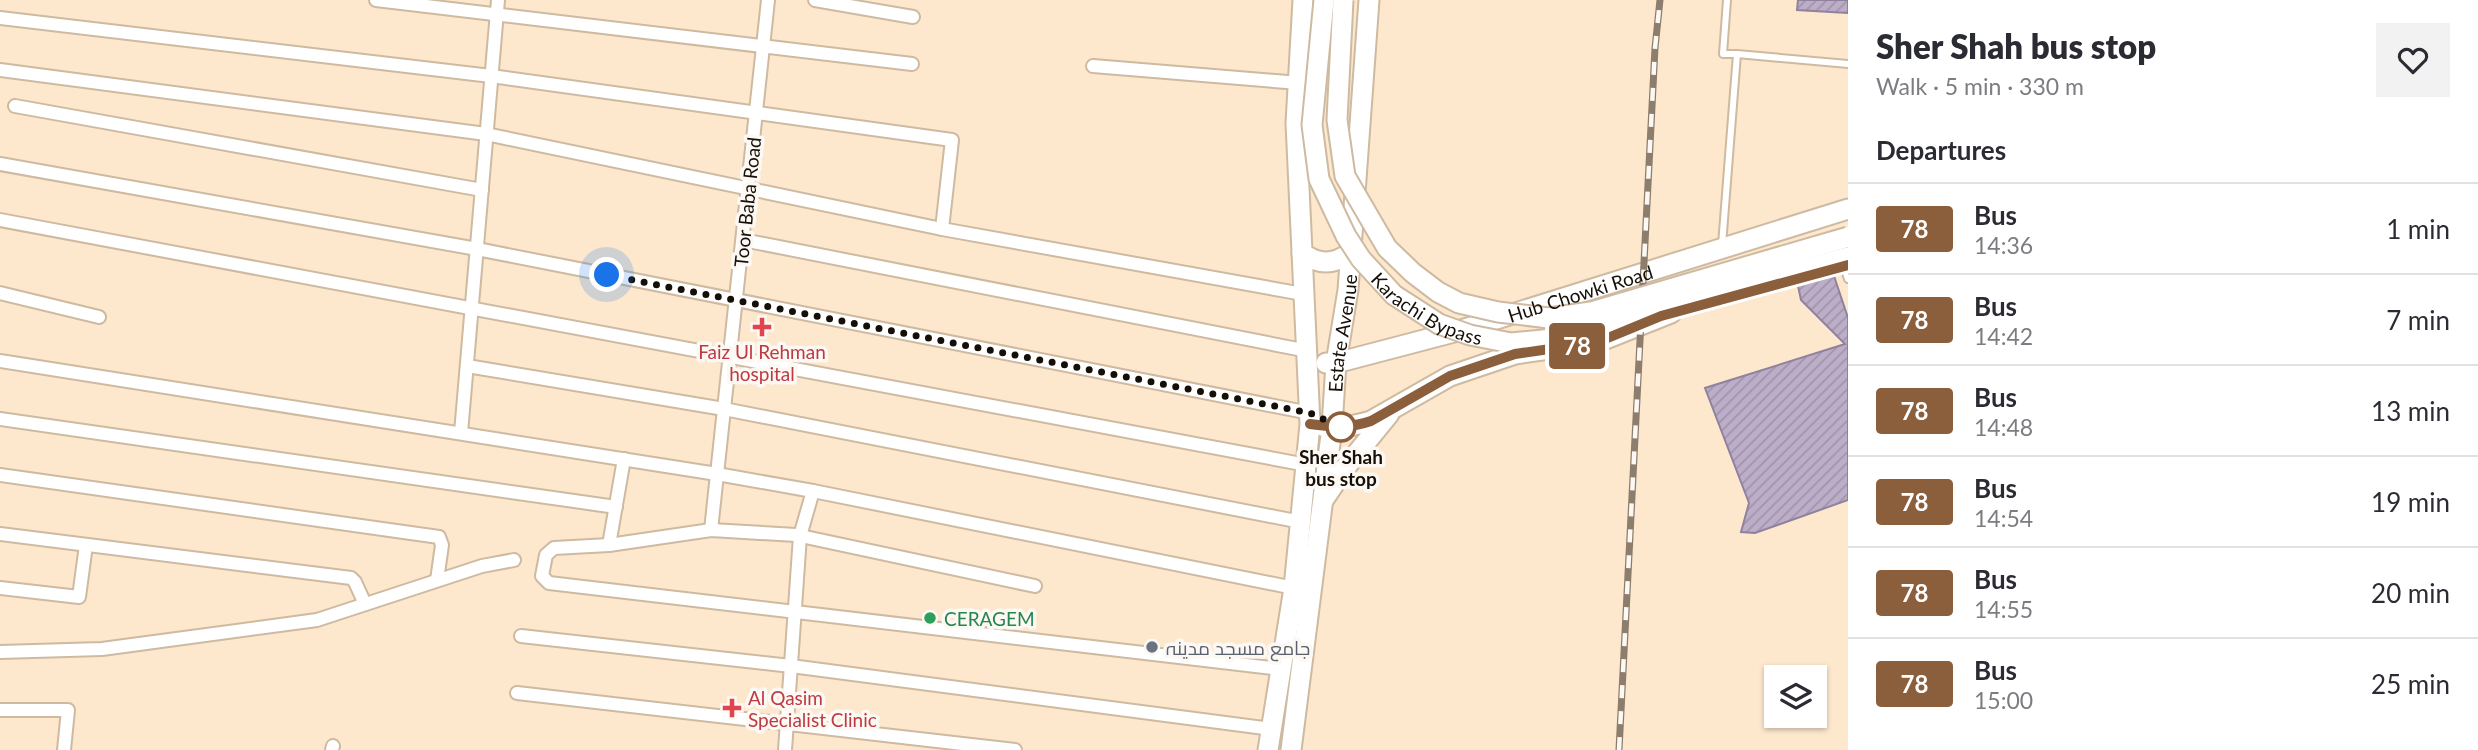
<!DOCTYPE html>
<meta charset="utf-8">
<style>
body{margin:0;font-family:Lato,Cairo,sans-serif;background:#f2f2f3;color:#2b2b33;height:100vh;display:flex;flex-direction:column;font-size:26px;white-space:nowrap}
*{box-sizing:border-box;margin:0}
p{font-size:23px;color:#7c7c81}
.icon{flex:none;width:38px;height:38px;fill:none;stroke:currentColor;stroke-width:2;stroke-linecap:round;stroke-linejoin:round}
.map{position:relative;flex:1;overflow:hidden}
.side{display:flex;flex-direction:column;background:#fff;width:630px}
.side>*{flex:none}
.badge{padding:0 14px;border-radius:5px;font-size:24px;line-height:46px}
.tools{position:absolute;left:1764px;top:665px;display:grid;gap:14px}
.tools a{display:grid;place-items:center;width:63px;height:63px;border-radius:0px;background:#fff;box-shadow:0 2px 5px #0004;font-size:35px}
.you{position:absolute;width:35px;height:35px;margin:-18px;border:5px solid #fff;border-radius:50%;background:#1a73e8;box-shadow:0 0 0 10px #1a73e833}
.map>.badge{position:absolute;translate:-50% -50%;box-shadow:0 0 0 4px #fff}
h2{padding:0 28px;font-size:26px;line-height:63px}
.round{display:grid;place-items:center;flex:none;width:74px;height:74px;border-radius:0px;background:#f2f2f3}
.headline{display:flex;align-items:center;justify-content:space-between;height:119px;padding:0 28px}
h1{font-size:33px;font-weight:800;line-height:52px}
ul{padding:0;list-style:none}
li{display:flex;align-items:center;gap:21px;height:91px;padding:0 28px;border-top:2px solid #e1e1e2}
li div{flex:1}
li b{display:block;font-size:26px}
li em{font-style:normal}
li .badge{min-width:77px;font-weight:700;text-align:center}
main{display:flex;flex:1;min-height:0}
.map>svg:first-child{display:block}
</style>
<main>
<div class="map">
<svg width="1848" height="750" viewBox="0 0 1848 750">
<defs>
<pattern id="building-hatch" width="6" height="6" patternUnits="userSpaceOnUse" patternTransform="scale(1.75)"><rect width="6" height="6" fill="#bcadc8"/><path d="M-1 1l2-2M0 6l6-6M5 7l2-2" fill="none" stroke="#a194aa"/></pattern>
</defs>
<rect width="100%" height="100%" fill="#fde8ce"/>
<g fill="url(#building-hatch)" stroke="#90829c" stroke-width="2">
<polygon points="1798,0 1848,0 1848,13 1797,10"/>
<polygon points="1834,276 1848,318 1848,500 1755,533 1741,532 1749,503 1705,388 1845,344 1801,300 1798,286"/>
</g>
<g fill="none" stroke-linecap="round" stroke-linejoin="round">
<g stroke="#cebaa1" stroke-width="10">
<g id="service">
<polyline points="1737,54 1848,64"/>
<polyline points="1722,245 1737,54 1723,54 1727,0"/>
<polyline points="1844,267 1848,279"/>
</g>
</g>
<g stroke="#cebaa1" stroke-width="16">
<g id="minor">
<polyline points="376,0 912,64"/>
<polyline points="815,0 913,17"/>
<polyline points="0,18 491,76 952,140 942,229"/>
<polyline points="1093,66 1299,83"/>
<polyline points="0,70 486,134 942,229 1303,294"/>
<polyline points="15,106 482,190"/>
<polyline points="0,164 477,249 1310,413"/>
<polyline points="0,220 1307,465"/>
<polyline points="743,240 1308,351"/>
<polyline points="0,293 99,317"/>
<polyline points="0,361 717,474 813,491 1294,588"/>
<polyline points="467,366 724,409 1301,522"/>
<polyline points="0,419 616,507"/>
<polyline points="461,433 498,0"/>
<polyline points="0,475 439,537 442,545 437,580"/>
<polyline points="711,530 768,0"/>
<polyline points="0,534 351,578 355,582 365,604"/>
<polyline points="609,545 624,459"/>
<polyline points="1035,586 796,535 711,530 609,545 554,548 546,555 542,576 549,583 1280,669"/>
<polyline points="0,588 79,597 86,545"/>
<polyline points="521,636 791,666 1272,729"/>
<polyline points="0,652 102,649 317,620 482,566 514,560"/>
<polyline points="517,693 1015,750"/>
<polyline points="0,710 68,710 64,750"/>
<polyline points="332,750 333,746"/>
<polyline points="785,750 800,536 813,491"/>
</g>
</g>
<g stroke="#cebaa1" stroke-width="23">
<g id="trunk">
<path d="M1302 253C1319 265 1333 265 1350 253"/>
<path id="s1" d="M1326 363H1336L1458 331 1848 209"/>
<path d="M1322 426C1339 428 1355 426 1371 421L1450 376 1515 354 1598 342 1671 313"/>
<polyline points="1324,499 1345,468 1389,414"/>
<polyline points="1268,750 1294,588 1310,424 1296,123 1303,0"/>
<path id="s2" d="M1291 750 1332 427 1336 363 1348 290 1369 0"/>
</g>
</g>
<use href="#service" stroke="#fff" stroke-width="6"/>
<use href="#minor" stroke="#fff" stroke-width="12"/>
<use href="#trunk" stroke="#fff" stroke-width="19"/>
<g stroke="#8c7d6c" stroke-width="7">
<polyline id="rail" points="1619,750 1655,48 1660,0"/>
</g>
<use href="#rail" stroke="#fcf8f3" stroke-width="4.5" stroke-dasharray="13" stroke-linecap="butt"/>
<g stroke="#cebaa1" stroke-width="23" stroke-linecap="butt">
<g id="trunk-bridge">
<path id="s3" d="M1324 0 1312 125 1319 179 1346 236 1361 259 1394 295 1439 324 1470 335 1511 343 1553 339 1601 328 1657 309 1848 257"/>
<polyline points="1343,0 1337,120 1345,176 1387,248 1413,273 1438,292 1459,303 1498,312 1549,318 1591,312 1848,237"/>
</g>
</g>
<use href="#trunk-bridge" stroke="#fff" stroke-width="19"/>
</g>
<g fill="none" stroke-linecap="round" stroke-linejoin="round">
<g stroke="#fff" stroke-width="16">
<path id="line" d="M1310 424C1332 427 1351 428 1371 421L1450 376 1515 354 1598 342 1661 316 1848 265"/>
</g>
<use href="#line" stroke="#8b5e3c" stroke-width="10"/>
<polyline stroke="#160f07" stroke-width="7" stroke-dasharray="0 12.6" points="607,275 1310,413 1341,427"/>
</g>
<g fill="#e0444e" stroke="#fcf8f3" stroke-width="2.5">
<path d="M758.5 316.5h7v7h7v7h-7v7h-7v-7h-7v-7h7z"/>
<path d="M728.5 697.5h7v7h7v7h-7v7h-7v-7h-7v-7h7z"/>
</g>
<circle fill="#fff" stroke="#8b5e3c" stroke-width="3.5" cx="1341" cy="427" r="14"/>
<circle fill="#2e9e5b" stroke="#fcf8f3" stroke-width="2.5" cx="930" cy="618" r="7"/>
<circle fill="#6b7280" stroke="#fcf8f3" stroke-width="2.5" cx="1152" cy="647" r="7"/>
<g text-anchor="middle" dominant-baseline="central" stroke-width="7" stroke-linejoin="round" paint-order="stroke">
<g font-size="19" fill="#160f07" stroke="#fcf8f3">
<text transform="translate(747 202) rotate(-84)">Toor Baba Road</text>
<text stroke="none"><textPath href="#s1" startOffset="264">Hub Chowki Road</textPath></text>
<text stroke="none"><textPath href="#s3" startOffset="355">Karachi Bypass</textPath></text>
<text stroke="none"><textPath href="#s2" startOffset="420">Estate Avenue</textPath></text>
</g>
<g font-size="19" fill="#be3a42" stroke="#fcf8f3">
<text x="762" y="351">Faiz Ul Rehman<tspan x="762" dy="22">hospital</tspan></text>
<text x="748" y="697" text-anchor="start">Al Qasim<tspan x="748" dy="22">Specialist Clinic</tspan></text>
</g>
<g font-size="19" font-weight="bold" fill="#160f07" stroke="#fcf8f3">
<text x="1341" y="456">Sher Shah<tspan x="1341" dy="22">bus stop</tspan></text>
</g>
<g font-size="19" fill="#27864d" stroke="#fcf8f3" text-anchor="start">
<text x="944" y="618">CERAGEM</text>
</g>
<g font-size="19" fill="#5b616d" stroke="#fcf8f3" text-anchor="start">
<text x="1166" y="647">جامع مسجد مدینہ</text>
</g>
</g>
</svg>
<div class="tools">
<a><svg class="icon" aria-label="layers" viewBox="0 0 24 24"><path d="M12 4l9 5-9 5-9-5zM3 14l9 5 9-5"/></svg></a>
</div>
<div class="you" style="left:607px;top:275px"></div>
<b class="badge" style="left:1577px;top:346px;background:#8b5e3c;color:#fff">78</b>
</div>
<section class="side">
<div class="headline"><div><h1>Sher Shah bus stop</h1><p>Walk · 5 min · 330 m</p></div><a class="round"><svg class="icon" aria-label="heart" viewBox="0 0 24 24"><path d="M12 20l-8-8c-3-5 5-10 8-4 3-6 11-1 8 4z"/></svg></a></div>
<h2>Departures</h2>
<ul>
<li><span class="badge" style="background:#8b5e3c;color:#fff">78</span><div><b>Bus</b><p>14:36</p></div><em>1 min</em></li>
<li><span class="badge" style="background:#8b5e3c;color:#fff">78</span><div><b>Bus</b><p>14:42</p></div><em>7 min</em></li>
<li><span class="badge" style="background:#8b5e3c;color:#fff">78</span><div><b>Bus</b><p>14:48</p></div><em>13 min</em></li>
<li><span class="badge" style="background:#8b5e3c;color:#fff">78</span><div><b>Bus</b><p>14:54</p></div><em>19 min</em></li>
<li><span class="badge" style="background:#8b5e3c;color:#fff">78</span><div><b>Bus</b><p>14:55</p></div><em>20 min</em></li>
<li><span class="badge" style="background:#8b5e3c;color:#fff">78</span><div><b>Bus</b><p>15:00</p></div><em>25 min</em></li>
</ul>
</section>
</main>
